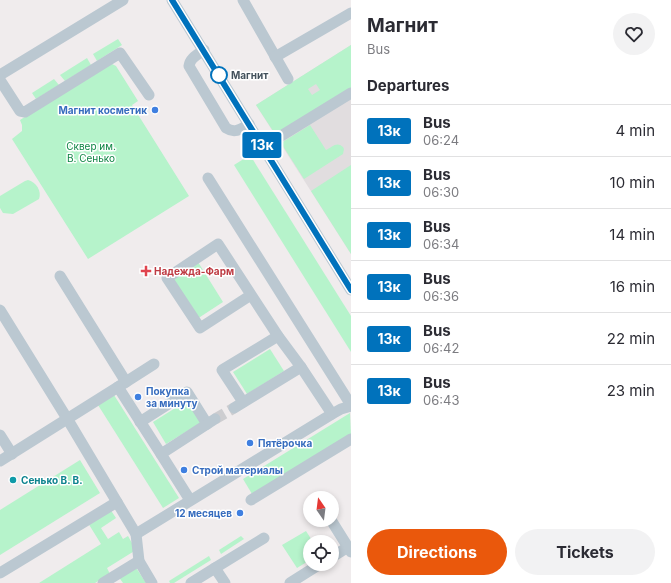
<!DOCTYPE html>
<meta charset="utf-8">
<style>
body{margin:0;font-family:Inter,sans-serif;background:#f2f2f3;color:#2b2b33;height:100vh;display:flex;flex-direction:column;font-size:15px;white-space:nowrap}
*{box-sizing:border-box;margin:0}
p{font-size:13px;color:#7c7c81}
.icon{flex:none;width:22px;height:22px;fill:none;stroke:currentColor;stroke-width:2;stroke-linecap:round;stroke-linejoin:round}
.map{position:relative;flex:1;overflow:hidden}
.sheet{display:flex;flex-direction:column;background:#fff;width:320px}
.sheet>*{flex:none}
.badge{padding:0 8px;border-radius:3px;font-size:14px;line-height:26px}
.needle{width:26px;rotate:346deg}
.fabs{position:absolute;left:303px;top:491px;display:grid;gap:8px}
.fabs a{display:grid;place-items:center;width:36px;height:36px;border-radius:50%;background:#fff;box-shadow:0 2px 6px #0003;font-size:20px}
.map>.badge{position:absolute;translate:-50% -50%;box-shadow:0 0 0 2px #fff}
h2{padding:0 16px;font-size:15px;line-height:36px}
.round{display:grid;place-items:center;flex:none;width:42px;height:42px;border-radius:21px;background:#f2f2f3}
.summary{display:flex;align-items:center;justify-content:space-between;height:68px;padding:0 16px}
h1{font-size:19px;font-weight:700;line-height:30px}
.button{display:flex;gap:8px;margin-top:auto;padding:8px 16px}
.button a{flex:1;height:46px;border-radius:24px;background:#ea580c;color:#fff;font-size:16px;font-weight:700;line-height:46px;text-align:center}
.button a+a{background:#f2f2f3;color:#2b2b33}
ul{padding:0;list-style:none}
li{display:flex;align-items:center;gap:12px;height:52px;padding:0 16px;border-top:1px solid #e1e1e2}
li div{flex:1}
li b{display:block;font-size:15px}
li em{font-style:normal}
li .badge{min-width:44px;font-weight:700;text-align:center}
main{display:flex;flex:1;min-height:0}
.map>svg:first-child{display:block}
</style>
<main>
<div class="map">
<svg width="351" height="583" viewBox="0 0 351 583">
<rect width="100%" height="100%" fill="#f0eced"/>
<polygon fill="#e1dddf" points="351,45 351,254 256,105"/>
<g fill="#b6f3cb" fill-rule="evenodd">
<polygon points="118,39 122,45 97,61 93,54"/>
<path d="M351 45V88L275 134 256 105ZM316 84 320 90 312 95 308 89Z"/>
<polygon points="87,58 91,65 65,81 60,75"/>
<polygon points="112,64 116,66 138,101 132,105 189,196 88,259 12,139 22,131 22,125 20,120 107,65"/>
<polygon points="54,79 59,85 36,99 32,93"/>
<path d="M310 125 326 150C332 147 337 141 343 147L344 149 343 154 304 179 281 143Z"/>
<polygon points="250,155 351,316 351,352 234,165"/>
<polygon points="351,165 351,254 311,191"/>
<path d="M28 180C36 182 42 191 39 199L13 214 3 213 0 208V196L25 181Z"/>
<polygon points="198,262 223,302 197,319 171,280"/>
<polygon points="270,349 284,371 247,394 233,372"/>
<polygon points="114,395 179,498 163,508 98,405"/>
<polygon points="188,400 202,422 166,444 153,422"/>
<polygon points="350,413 351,436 252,494 243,479"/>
<polygon points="80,460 100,493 0,555 0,510"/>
<polygon points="110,509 116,518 101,528 108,539 119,532 123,539 128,536 136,550 107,568 110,574 95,583 39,583 101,544 88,523"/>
<polygon points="306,531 313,542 310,542 310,560 297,568 282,545"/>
<polygon points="241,536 244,539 221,554 219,550"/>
<polygon points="209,556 211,560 174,583 170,583 169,581"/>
<polygon points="135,566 146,583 123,583 118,576"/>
</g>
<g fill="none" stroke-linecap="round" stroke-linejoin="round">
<polyline stroke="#cdcdd0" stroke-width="11" stroke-dasharray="11 5.5" stroke-linecap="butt" points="215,419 234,408"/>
<g stroke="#bbc8d1" stroke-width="11">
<polyline points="172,0 351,290"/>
<polyline points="243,0 288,79"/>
<path d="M204 50C197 55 190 58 189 66L226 128C235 134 241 129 249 124"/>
<polyline points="275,57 351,13"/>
<polyline points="0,75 123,0"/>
<polyline points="0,80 20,111 25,112 120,53 149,95"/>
<polyline points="263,147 351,93"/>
<polyline points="208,178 351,405"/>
<polyline points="60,276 126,382"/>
<polyline points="251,295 200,328 167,278 218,244 278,336 301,367"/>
<polyline points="0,310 68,420 136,534 332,414 341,409 351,406"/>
<polyline points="154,364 118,387 161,454"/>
<polyline points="243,402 222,370 278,336"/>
<polyline points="234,408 301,367 332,414"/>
<polyline points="140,422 187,392 207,424"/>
<polyline points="0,435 12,454"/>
<polyline points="0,461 118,387"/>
<polyline points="190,500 161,454 215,419"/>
<polyline points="251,500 351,439"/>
<polyline points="331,520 351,552"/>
<polyline points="136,534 139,561 152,583"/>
<polyline points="332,557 348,547"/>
<polyline points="215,568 264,538"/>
<polyline points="0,573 117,502"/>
<polyline points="103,583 139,561"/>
<polyline points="191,583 215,568 225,583"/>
<polyline points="290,583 320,564"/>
</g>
</g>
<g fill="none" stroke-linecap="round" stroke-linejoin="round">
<g stroke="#fff" stroke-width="9">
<polyline id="line" points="172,0 351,290"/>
</g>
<use href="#line" stroke="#0072bc" stroke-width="6"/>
</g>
<circle fill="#fff" stroke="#0072bc" stroke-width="2" cx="219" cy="75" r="8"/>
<g fill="#3f7fe0" stroke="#fff" stroke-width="1.5">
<circle cx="155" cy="110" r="4"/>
<circle cx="138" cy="397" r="4"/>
<circle cx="250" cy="443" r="4"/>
<circle cx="184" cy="470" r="4"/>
<circle cx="240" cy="513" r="4"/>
</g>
<path fill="#e0444e" stroke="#fff" stroke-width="1.5" d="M144 265h4v4h4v4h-4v4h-4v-4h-4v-4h4z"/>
<circle fill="#0f9aa8" stroke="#fff" stroke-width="1.5" cx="13" cy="480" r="4"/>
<g text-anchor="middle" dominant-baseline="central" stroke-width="3" stroke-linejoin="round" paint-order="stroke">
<g font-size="10" font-weight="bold" fill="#43515c" stroke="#fff" text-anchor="start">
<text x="231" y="75">Магнит</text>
</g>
<g font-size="10" font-weight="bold" fill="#366cbe" stroke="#fff" text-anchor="start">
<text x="147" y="110" text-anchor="end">Магнит косметик</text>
<text x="146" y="391">Покупка<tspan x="146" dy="12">за минуту</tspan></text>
<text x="258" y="443">Пятёрочка</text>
<text x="192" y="470">Строй материалы</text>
<text x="232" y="513" text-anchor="end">12 месяцев</text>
</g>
<g font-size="10" fill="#0d8443" stroke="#fff">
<text x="91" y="146">Сквер им.<tspan x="91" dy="12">В. Сенько</tspan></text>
</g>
<g font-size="10" font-weight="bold" fill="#be3a42" stroke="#fff" text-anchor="start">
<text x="154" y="271">Надежда-Фарм</text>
</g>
<g font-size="10" font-weight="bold" fill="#0d838f" stroke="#fff" text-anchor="start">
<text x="21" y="480">Сенько В. В.</text>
</g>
</g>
</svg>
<div class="fabs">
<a><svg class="needle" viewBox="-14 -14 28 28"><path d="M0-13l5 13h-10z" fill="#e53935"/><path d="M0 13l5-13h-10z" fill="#7c7c81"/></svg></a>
<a><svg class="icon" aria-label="locate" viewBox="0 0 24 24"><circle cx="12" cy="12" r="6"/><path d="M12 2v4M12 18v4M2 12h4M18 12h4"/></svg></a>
</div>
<b class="badge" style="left:262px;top:145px;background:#0072bc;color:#fff">13к</b>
</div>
<section class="sheet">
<div class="summary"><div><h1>Магнит</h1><p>Bus</p></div><a class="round"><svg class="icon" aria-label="heart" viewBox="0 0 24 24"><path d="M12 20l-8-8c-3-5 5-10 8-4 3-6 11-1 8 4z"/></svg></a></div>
<h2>Departures</h2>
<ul>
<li><span class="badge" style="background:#0072bc;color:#fff">13к</span><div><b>Bus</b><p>06:24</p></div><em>4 min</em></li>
<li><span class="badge" style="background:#0072bc;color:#fff">13к</span><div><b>Bus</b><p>06:30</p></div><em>10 min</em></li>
<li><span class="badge" style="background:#0072bc;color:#fff">13к</span><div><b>Bus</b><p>06:34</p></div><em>14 min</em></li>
<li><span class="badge" style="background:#0072bc;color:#fff">13к</span><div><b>Bus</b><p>06:36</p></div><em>16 min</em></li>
<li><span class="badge" style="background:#0072bc;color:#fff">13к</span><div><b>Bus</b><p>06:42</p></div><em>22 min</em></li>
<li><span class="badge" style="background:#0072bc;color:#fff">13к</span><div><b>Bus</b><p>06:43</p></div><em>23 min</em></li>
</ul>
<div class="button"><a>Directions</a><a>Tickets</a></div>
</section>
</main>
